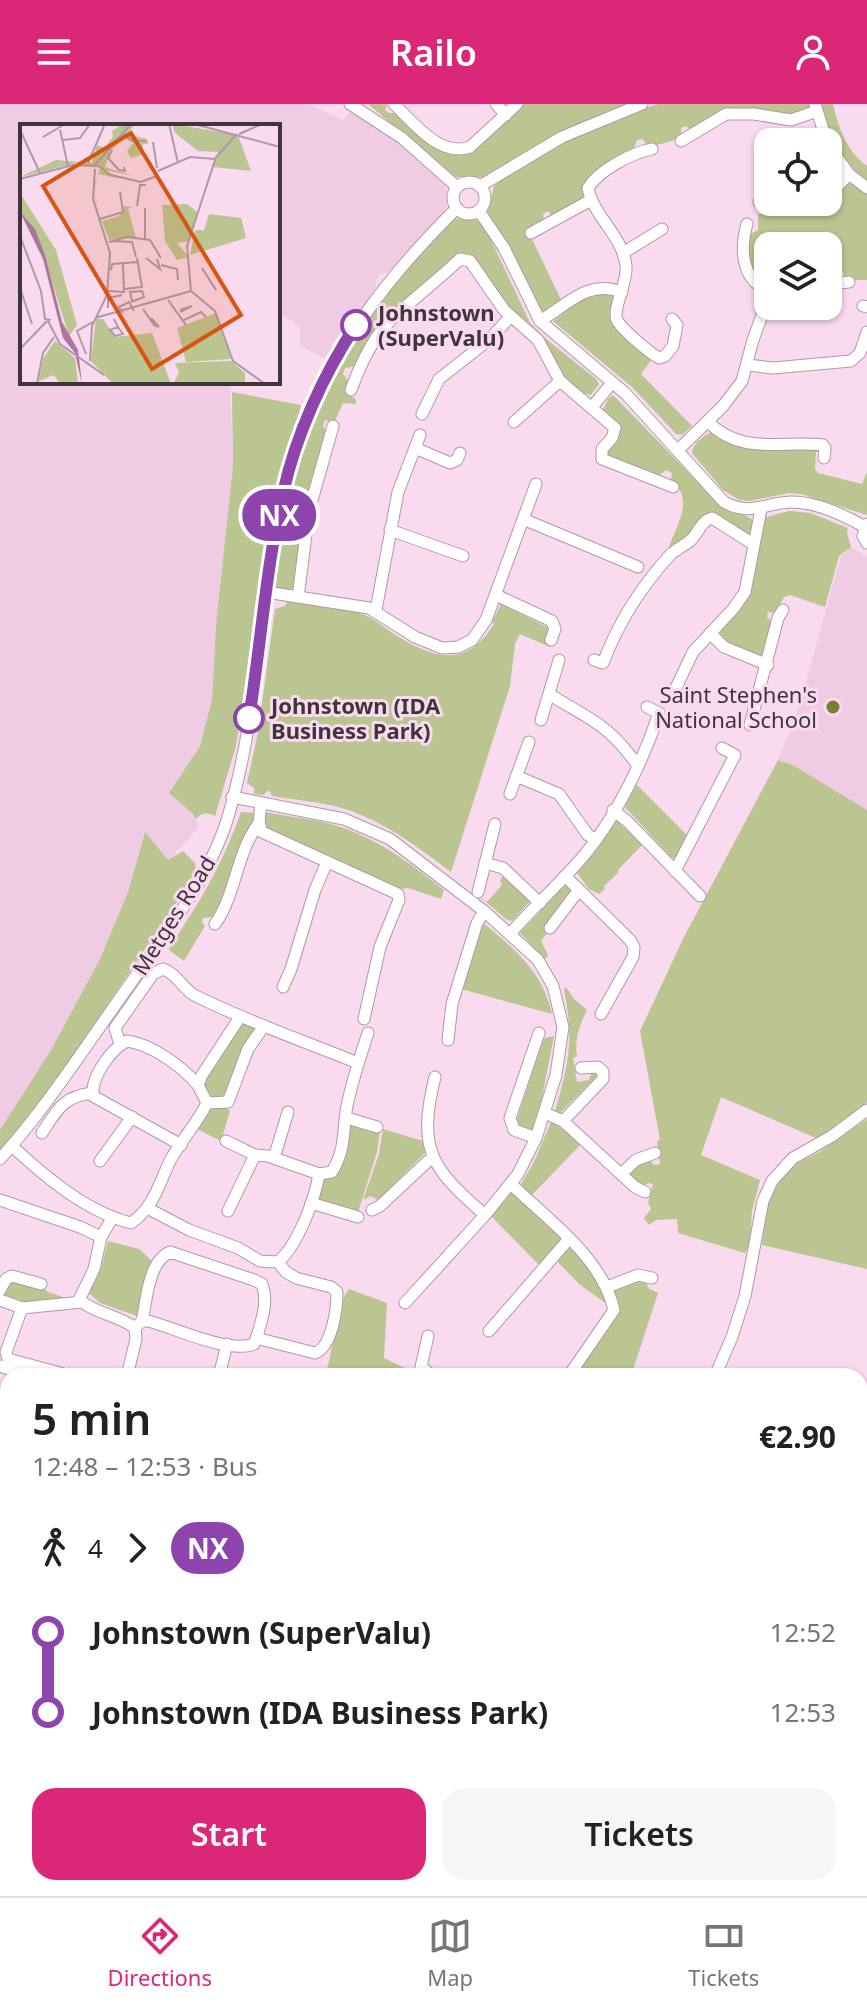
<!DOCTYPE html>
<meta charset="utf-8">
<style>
body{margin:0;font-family:"Noto Sans",sans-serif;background:#f6f6f6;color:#222;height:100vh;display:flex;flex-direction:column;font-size:30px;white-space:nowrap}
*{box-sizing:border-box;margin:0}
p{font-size:26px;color:#767676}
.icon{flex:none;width:44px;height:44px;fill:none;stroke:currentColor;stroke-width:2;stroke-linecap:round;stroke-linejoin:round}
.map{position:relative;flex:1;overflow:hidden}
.drawer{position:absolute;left:0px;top:1264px;width:868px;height:528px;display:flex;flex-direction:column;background:#fff;border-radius:24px 24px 0 0;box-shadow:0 2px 6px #0004}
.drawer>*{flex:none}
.badge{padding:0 16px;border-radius:26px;font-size:28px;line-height:52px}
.fabs{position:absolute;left:754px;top:24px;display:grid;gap:16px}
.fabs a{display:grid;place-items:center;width:88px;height:88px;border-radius:16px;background:#fff;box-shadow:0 2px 6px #0004;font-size:40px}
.map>.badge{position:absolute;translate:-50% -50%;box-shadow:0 0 0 4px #fff}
.legs{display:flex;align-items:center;gap:12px;height:88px;padding:0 32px;font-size:26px}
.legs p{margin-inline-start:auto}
.headline{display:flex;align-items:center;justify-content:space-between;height:136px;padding:0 32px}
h1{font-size:44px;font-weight:600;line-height:60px}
.button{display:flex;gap:16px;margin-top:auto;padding:16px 32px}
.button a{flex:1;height:92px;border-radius:24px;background:#db2777;color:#fff;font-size:32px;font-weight:600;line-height:92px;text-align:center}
.button a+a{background:#f6f6f6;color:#222}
ul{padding:0 32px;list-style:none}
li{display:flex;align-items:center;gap:28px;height:80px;font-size:30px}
li i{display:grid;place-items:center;width:12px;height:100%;margin:0 10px;background:currentColor}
li i::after{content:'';width:20px;height:20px;margin:-10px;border:6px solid;border-radius:50%;background:#fff}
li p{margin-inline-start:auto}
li:first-child i{background:linear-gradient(#0000 50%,currentColor 0)}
li:last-child i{background:linear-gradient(currentColor 50%,#0000 0)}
header{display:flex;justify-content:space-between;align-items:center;height:104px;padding:0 32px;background:#db2777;color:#fff;font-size:36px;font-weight:600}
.dock{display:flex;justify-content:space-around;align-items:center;height:112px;border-top:2px solid #e0e0e0;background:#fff;font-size:22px;color:#767676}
.dock a{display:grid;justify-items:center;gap:4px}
.dock .current{color:#db2777}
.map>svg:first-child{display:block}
</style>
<header><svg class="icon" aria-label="menu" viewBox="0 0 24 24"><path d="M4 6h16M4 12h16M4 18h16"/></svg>Railo<svg class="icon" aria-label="person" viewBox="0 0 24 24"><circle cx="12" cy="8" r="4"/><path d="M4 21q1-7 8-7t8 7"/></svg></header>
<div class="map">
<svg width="867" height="1792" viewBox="0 0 867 1792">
<rect width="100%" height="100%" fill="#f9daee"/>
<g fill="#f0cbe4">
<polygon points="0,0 308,0 343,16 352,5 396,34 444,78 450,95 443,110 387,169 381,169 376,176 376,183 327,256 300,241 300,222 278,208 278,22 22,22 22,278 230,278 233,362 216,521 212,596 200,642 169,689 193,710 199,723 168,757 144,729 128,788 100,855 51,946 0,1026"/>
<polygon points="851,443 867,453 867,706 793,661 778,656 797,609 841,453"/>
</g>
<g fill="#bac591">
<polygon points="368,0 387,0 385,6 389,9 396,9 456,49 522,0 631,0 485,73 456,73"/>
<path d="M658 0H810L807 6 791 12 742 5 691 26 686 22 681 24V32C673 38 656 42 646 41L643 35 637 36 634 45C623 50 589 69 584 80 582 84 583 89 584 93L581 98 553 113 548 107 543 110 544 117 530 131 562 198 544 208 540 206 491 117 488 108 494 82C541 43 600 19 658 0Z"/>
<path d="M820 0H833C838 23 847 48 867 62V79L834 44Z"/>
<polygon points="847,80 856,80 867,89 867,176 852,176 844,172 842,165 835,167 834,174 828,177 828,142 768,142 768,183 761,181 747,154 750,130 758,126 758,110 764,110 769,100 828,98 828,90"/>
<path d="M465 113 475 115 486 125 530 219 546 235 596 275 599 280 591 291 582 289 566 275 468 152 426 184 356 262 345 264 343 270 349 278 347 288 356 296V300L343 299 334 319 325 316 323 322 326 326 294 484C286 487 278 487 273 480L284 400 310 317 365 212 449 117Z"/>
<polygon points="615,189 613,207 652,255 641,270 692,322 682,331 676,330 633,284 553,217 589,190"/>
<path d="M232 288 301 301 273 395 236 642 215 712C207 708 202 708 196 715L193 710 169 689 200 642 212 596 216 521 233 362Z"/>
<path d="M613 291 717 398 752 415V429L746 431 714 411 690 433 668 446C676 420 696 396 671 376L672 369 666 366 657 373 605 353 613 315 603 306 608 295Z"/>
<path d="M714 327 749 344 797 346 818 344 820 348H816L815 365 818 369 862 380 867 368V411L801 390 789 389 749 397 739 396 723 386 692 349C693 338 705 331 714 327Z"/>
<polygon points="789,407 810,409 848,424 847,429 851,443 839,452 825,503 790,491 784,493 775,509 768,508 767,513 773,519 766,555 733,544 717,530 737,505 763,414"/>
<path d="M288 496C312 500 338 503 362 510 374 514 383 523 394 530 433 555 466 565 494 520L492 518 501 500 549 524 545 535 554 539 550 543 520 530 515 540 510 582 451 768C418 743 385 718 345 705 322 698 296 696 272 692L269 686 263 691 254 690V684L247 679 258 628 275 505 285 502Z"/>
<polygon points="778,656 793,661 867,706 867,998 839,1022 816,1034 721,993 701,1051 760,1076 752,1107 750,1139 745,1149 678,1129 677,1115 656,1116 649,1121 644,1114 651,1105 648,1099 653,1080 648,1079 642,1083 630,1071 630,1068 642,1056 650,1056 654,1061 660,1060 657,1037 660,1036 640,927 683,835"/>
<polygon points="636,680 687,731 675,754 671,753 625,703"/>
<path d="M241 708 258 709 221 803 214 813 203 814 202 818 205 822 184 857 169 846 170 842C200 799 224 757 241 708Z"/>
<path d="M265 708C285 712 306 714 326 719 370 729 409 758 444 786L441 795 408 784 400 785 267 726 263 718Z"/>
<polygon points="616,716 642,741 618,766 619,768 604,782 605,785 599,790 589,785 577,769 597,746"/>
<polygon points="145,728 168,756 183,747 195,759 196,770 53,981 0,1046 0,1026 51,946 100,855 128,788"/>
<polygon points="503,772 530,797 512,817 506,815 471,785 487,798 502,781 500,776"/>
<polygon points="564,782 568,782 573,786 544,824 547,829 541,837 548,851 545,855 520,829"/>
<path d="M485 820C516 847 543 868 552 910L461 885 482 822Z"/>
<path d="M566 883 574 895 587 906C580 919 574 937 577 952L573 954 577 978 589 976 592 968 598 971 560 1009 555 1007C569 960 574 934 564 886Z"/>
<polygon points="243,918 258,924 226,994 213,994 202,983 204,974"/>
<path d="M554 932 541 999 531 1028C523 1026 519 1022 517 1015L542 939 545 934Z"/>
<polygon points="226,1003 230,1007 221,1037 197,1025 209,1004"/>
<polygon points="867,1015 867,1165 762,1141 766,1106 780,1074 793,1061 819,1048"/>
<polygon points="551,1018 583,1038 531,1092 521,1080 534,1058"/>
<polygon points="351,1019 380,1026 377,1048 357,1111 320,1097 317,1093 322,1076"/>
<polygon points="383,1025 423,1037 425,1049 378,1096 370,1092 363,1096 379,1050"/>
<polygon points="513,1088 560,1133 561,1140 541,1163 491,1112 509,1090"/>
<polygon points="108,1137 139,1145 153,1158 137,1212 100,1199 89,1189 101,1164"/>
<polygon points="567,1144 573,1145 599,1177 608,1201 579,1180 556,1156"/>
<polygon points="636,1175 647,1179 648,1184 658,1189 631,1272 585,1272 579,1264 604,1226 613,1187"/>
<path d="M9 1176 42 1183 48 1188 66 1194C44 1199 25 1201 4 1191L3 1188Z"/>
<path d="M349 1185 387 1199 384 1254 411 1267 419 1265 425 1272H325C334 1247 334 1205 349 1185Z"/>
<polygon points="0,1449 8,1452 8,1784 101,1784 94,1792 0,1792"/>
<polygon points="305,1784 672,1784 670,1792 303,1792"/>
</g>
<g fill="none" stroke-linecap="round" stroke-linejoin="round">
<g stroke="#b397a9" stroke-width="13">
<g id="minor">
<polyline points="350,0 402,34 457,83"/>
<path d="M394 0C413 18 440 54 470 43L517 0"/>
<polyline points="496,0 506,11"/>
<polyline points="815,0 827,38"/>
<polyline points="681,37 726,10 754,10 791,16 817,7"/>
<polyline points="828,41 849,70 867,84"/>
<path d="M652 45C632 49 599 66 588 84 593 112 623 132 626 162 628 178 612 205 617 216 622 226 650 249 659 254L665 252 673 242 677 221 672 215"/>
<circle cx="469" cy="94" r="16"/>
<polyline points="480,82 562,33 642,0"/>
<polyline points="828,87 837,83 849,70"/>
<polyline points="759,98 768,97"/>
<path d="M479 107 504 144 540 217 625 289 724 398C751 413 766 398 792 398 817 398 844 411 865 423"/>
<path d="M747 120C740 144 741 176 768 186"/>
<polyline points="531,129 591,96"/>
<polyline points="623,149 662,125"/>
<polyline points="828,180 849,178"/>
<polyline points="863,202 867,203"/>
<path d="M540 217C568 200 588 175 622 188"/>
<polyline points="748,261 773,264 851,257 860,249 867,228"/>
<path d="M351 286C360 261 373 233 392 215 414 194 438 176 460 155L470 157 504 206 538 236 560 277 615 324 612 334 602 345V355L673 383"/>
<polyline points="592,303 612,279"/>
<polyline points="422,310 439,275 490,235 511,212"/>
<polyline points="514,318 560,277"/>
<path d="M708 318C743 352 780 336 823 341L825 344 824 354"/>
<polyline points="415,344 450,359 457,356 460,349"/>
<polyline points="678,346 723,302 742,277 753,236 768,195"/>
<polyline points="523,415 638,463"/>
<polyline points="867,420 863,432 867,439"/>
<polyline points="390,426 463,452"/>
<polyline points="266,488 369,504 415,533 442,544 458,543 472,536 486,516 536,380"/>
<polyline points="496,491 552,517 555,525 551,536"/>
<polyline points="298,493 309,407 333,322"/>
<polyline points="376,506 398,388 420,331"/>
<polyline points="710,529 724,543 768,561"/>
<path d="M594 556 603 559C618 519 641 483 670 451 676 445 684 442 691 436 699 428 701 417 712 414L753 440"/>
<polyline points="674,588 693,548 733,505 745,488 761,405"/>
<path d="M549 590C590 616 608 619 638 662"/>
<polyline points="541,616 559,556"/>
<polyline points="750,621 778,514 783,506"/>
<polyline points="516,672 559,690 588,731 595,735"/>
<polyline points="510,690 529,638"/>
<polyline points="232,693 344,715 390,735 484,807 538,856 553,882 563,923 556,971 536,1034"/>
<polyline points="261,699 259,719 262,728 398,790 399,796 380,843 364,915"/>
<polyline points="613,706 627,717 700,792"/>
<polyline points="485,759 503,764 540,799"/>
<polyline points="675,767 735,651 722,644"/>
<polyline points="565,772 630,836 634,843 633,853 601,910"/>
<polyline points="478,788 495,720"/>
<path d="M215 820C236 791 236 749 259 719"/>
<polyline points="550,824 575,791 580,787"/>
<path d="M510 830C534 802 562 778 586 749 617 711 644 655 659 609L647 603"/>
<polyline points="283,883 291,865 315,786 327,758"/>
<polyline points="448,936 452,900 477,819 484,807"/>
<path d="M120 940 115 924 153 870 163 865C177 869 183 886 196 892 248 918 304 937 358 959"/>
<path d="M435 973C417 1046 431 1064 485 1111L518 1070 536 1034 514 1026 510 1014 539 929"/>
<polyline points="207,999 228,998 248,945 264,922"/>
<polyline points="545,1009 563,1017 635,1083 645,1088"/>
<polyline points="347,1014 377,1023"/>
<polyline points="563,1017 603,975 603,968 598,963 581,964"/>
<path d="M42 1029C57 1006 63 992 93 989"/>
<polyline points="226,1037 255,1051 268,1052 319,1070"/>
<path d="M181 1041 93 992C91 973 110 946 127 937 152 940 182 963 198 981"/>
<path d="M12 1042C45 1073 87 1108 131 1119 154 1103 158 1082 170 1057 180 1037 197 1020 207 999L198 981 202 971 240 913"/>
<polyline points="274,1054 288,1008"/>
<path d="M0 1055C46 1004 83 946 123 890 160 837 209 776 228 713 259 608 260 497 283 390 286 375 293 359 298 344 330 247 384 176 457 104"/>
<polyline points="100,1057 132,1013"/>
<polyline points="621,1070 636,1056 655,1049"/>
<path d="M511 1080C548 1116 602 1153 614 1206L572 1267"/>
<polyline points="0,1096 80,1123 101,1133"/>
<polyline points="311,1099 358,1113"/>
<path d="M149 1105 189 1126 238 1144 260 1157 278 1158C298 1141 315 1095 319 1070L332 1068C347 1042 342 1027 347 1002 352 977 360 953 368 929"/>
<polyline points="372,1106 380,1102 428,1057 433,1055"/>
<polyline points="228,1107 255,1051"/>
<polyline points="607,1183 638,1171 652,1174"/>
<polyline points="0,1186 6,1175 12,1172 41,1180"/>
<polyline points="0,1196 22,1204"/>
<polyline points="78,1198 94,1165 101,1133 113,1113"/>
<polyline points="405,1199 485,1111"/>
<path d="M135 1224 142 1217H148C176 1224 228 1250 254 1240L256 1236C261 1217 269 1199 262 1180L254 1176 170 1148C148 1158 147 1195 142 1217"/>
<polyline points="489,1227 568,1136"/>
<polyline points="428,1232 421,1263 433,1272"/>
<path d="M256 1234 315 1249C332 1243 337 1205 337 1188L331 1183 296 1174 286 1168 278 1158"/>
<polyline points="0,1262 27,1272"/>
<path d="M71 1272 8 1255 6 1248 22 1204 82 1198C100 1211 118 1211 135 1224L136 1235 127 1272"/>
<polyline points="219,1272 227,1240"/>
<polyline points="715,1272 732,1233 745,1192 763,1097 772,1077 793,1054 832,1032 867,1006"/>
<polyline points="860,1638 866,1638 867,1634"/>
<polyline points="677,1792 679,1784"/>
</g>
</g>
<use href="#minor" stroke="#fff" stroke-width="11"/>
</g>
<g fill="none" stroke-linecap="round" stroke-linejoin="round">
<g stroke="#fff" stroke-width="18">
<path id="line-1" d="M249 614C261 540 266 463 283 389 296 331 323 271 356 221"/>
</g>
<use href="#line-1" stroke="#8e44ad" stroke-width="12"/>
</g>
<g fill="#fff" stroke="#8e44ad" stroke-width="4">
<circle cx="356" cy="221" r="14"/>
<circle cx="249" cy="614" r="14"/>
</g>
<circle fill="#74822f" stroke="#f9daee" stroke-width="3" cx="833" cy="603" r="8"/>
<g text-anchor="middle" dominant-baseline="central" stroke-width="6" stroke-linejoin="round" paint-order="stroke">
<g font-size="22" font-weight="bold" fill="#40353c" stroke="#f9daee" text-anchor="start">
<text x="378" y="208">Johnstown<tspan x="378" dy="25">(SuperValu)</tspan></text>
<text x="271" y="601">Johnstown (IDA<tspan x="271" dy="25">Business Park)</tspan></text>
</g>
<g font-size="22" fill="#40353c" stroke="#f9daee" text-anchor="end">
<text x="817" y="590">Saint Stephen's<tspan x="817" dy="25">National School</tspan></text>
</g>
<g font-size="22" fill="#40353c" stroke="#f9daee">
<text transform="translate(173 811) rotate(-58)">Metges Road</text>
</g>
</g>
<g transform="translate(20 20)">
<rect width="260" height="260" fill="#f9daee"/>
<path d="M103 0H115L107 10 127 15 128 20H123V30L111 34 107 27 113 19 105 14 90 27 85 43 113 52 80 45 101 55 78 50 74 68 81 94 73 66 80 44 78 39 77 44 56 39 0 53 36 36 72 39 77 21 84 24 93 13 92 7ZM153 0 218 11 231 47 193 43 198 28 178 27 154 8ZM0 69 36 126 57 201 49 212 18 113 0 88ZM167 80 177 88 169 117 157 119 169 133 157 136 145 117 142 81ZM104 82 112 83 108 85 116 113 89 116 82 97 99 92ZM189 90 221 94 226 114 170 131 175 106H184ZM196 189 211 235 166 238 157 204ZM76 195H83L95 213 132 209 151 260H93L71 237ZM35 217 55 234 58 260H40L34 251 19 257 23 235ZM211 237 225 249V260H153L159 249 155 239Z" fill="#bac591"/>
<path d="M0 88 15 105 25 131 42 198 58 226 62 260 55 229 43 214 23 135Z" fill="#ac759b"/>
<path fill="none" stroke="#af98a7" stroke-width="2" d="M149 0 158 39M174 0 260 23M0 6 20 49M40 6 48 42M102 9 113 17H126M219 10 242 0M23 13 45 0M43 16 60 14 70 0M133 18 137 44M92 26 88 34 99 46 105 47 104 43M68 39 84 2M77 41 91 51 121 58 137 52M74 42 111 0M138 47 170 33 195 35M0 55 53 41 74 42M117 82 120 61H126M80 95 103 88 100 68M0 112 21 167 25 195 31 196M125 115V84M92 117 112 118 116 133M89 118 107 113 130 116 141 134M126 134 140 145 137 135M141 141 157 145 158 156M182 144 196 166M91 146 92 140 118 138M0 164 12 200M105 165 122 163 117 134M88 167 104 168 103 140M171 167 167 122 196 33 217 10M171 167 195 187 213 237 245 260M148 176 166 201M111 178 124 173 122 167 110 168 112 177M88 184V174L102 171M123 185 134 201 139 203 131 194M160 188 172 182 160 186M103 189 99 183 109 178 114 187M75 194 171 167M94 195 98 203 90 206 95 212 103 210 98 203M164 196 181 188 186 193M28 197 40 220 84 251M0 225 27 197M66 230 57 207 73 198M70 237 72 202 87 171 90 129 73 75 75 45M17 260 23 229 34 213"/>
<path fill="#d75511" fill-opacity="0.15" stroke="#d75511" stroke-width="4" d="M111 9 221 191 132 245 23 62Z"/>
<rect width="260" height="260" fill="none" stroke="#40353c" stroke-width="4"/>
</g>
</svg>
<div class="fabs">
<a><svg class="icon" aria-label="locate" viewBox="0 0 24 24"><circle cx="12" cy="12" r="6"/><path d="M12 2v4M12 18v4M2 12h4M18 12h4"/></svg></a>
<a><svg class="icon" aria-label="layers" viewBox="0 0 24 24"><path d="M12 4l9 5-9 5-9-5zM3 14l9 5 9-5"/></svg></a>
</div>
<b class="badge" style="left:279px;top:411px;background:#8e44ad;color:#fff">NX</b>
<section class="drawer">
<div class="headline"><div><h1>5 min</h1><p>12:48 – 12:53 · Bus</p></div><b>€2.90</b></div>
<div class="legs"><svg class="icon" aria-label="walk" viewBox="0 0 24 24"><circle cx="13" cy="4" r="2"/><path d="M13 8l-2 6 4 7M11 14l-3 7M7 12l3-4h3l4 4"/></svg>4<svg class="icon" aria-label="forward" viewBox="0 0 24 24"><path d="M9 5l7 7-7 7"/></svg><b class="badge" style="background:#8e44ad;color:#fff">NX</b></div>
<ul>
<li><i style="color:#8e44ad"></i><b>Johnstown (SuperValu)</b><p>12:52</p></li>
<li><i style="color:#8e44ad"></i><b>Johnstown (IDA Business Park)</b><p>12:53</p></li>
</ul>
<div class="button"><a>Start</a><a>Tickets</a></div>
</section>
</div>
<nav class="dock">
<a class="current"><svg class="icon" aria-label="directions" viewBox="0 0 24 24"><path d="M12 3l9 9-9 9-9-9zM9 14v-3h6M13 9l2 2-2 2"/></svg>Directions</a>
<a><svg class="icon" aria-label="map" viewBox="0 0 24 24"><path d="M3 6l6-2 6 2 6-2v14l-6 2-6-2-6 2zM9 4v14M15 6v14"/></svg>Map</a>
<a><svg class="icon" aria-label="tickets" viewBox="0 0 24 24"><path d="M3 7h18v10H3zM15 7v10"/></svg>Tickets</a>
</nav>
